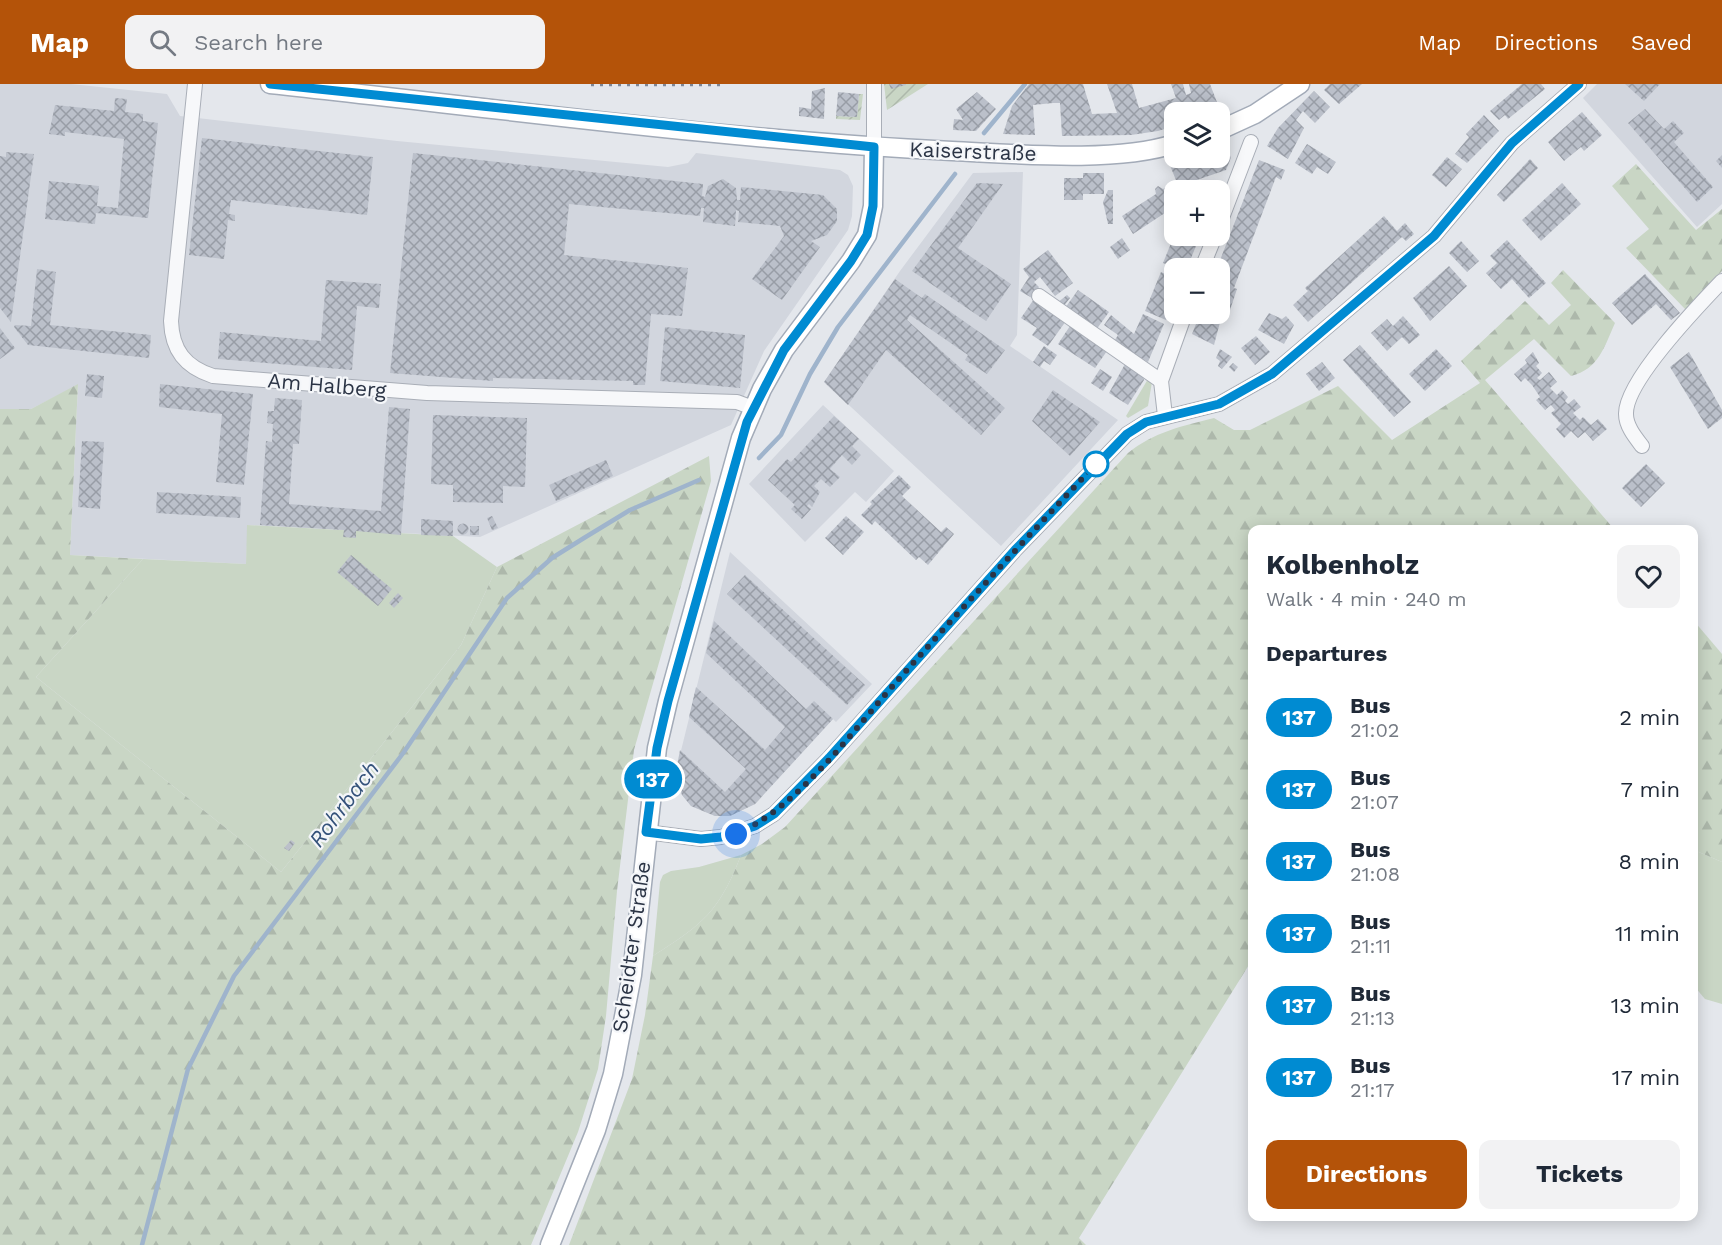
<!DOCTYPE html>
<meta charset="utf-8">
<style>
body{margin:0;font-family:"Work Sans",sans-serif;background:#f2f2f3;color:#1f2937;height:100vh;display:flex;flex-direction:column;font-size:22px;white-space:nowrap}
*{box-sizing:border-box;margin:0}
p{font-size:20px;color:#747a83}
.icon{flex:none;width:33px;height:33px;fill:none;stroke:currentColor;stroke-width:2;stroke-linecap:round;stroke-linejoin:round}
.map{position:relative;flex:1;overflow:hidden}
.side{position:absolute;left:1248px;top:441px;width:450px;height:696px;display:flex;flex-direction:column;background:#fff;border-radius:12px;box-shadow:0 3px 15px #0003}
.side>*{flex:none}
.badge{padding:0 12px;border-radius:20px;font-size:21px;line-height:39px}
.controls{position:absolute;left:1164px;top:18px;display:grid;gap:12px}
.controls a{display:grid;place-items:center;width:66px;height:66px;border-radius:12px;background:#fff;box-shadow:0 3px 15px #0003;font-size:30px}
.you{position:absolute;width:30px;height:30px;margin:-15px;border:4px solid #fff;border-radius:50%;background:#1a73e8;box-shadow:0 0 0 9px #1a73e833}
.map>.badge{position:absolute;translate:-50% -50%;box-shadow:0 0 0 3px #fff}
h2{padding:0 18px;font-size:22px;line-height:54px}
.round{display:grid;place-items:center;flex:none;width:63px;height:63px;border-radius:12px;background:#f2f2f3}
.overview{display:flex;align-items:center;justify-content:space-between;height:102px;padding:0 18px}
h1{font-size:28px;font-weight:700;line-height:45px}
.button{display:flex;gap:12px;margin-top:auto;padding:12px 18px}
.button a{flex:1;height:69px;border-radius:12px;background:#b45309;color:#fff;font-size:24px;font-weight:700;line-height:69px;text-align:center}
.button a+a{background:#f2f2f3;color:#1f2937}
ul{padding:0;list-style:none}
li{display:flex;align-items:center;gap:18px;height:72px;padding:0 18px}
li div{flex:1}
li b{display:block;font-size:22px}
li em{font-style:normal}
li .badge{min-width:66px;font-weight:700;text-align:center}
header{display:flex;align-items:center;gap:36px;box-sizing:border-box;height:84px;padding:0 30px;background:#b45309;color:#fff}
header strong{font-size:28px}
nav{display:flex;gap:33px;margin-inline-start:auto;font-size:21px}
.search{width:420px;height:54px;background:#f2f2f3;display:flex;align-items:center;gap:15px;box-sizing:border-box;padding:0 21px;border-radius:12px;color:#747a83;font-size:22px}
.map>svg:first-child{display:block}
</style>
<header>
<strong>Map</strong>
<div class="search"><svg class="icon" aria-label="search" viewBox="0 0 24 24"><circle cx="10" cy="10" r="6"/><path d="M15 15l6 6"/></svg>Search here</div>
<nav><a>Map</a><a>Directions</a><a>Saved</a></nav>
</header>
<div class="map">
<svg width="1722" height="1161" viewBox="0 0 1722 1161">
<defs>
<pattern id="forest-firs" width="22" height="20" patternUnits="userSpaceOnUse" patternTransform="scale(1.5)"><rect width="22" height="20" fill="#c9d6c5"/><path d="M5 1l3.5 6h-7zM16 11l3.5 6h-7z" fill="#adb8ab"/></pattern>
<pattern id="garden-furrows" width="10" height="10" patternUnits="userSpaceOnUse" patternTransform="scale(1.5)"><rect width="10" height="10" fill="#c9d6c5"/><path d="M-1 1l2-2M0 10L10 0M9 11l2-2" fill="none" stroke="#adb8ab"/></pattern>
<pattern id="building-cross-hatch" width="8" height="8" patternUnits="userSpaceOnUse" patternTransform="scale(1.5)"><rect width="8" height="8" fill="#bbc0ca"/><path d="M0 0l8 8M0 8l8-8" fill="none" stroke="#989da6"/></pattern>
</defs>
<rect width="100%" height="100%" fill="#e4e7ec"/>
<g fill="#d2d6de">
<polygon points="0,0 71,0 167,10 180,32 397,57 668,83 688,79 696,69 840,86 848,91 853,102 852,132 848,146 764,267 731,341 480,453 248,441 246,480 70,471 78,301 31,325 0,325"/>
<polygon points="1597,0 1722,0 1722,120 1697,143 1583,14"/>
<polygon points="1023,88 1017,251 1010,262 1118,336 1001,462 824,298 900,187 973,89"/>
<polygon points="823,321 894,387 866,418 855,408 805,458 749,400"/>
<polygon points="730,468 872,600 836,638 833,635 755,720 730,732 715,732 691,722 682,711 676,687"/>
</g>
<g fill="#c9d6c5">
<polygon points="1148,295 1152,298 1148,322 1128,334 1126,332"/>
<polygon points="247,441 453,452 497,483 461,561 281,788 36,593 143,475 246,480"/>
<polygon points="1694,766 1722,778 1722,920 1705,915 1694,902"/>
<path d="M741 771C719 828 703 840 653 872L660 798 663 791 671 787 699 783Z"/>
</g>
<g fill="url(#forest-firs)">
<polygon points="1636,80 1696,146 1722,125 1722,187 1686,226 1626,164 1649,145 1612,102"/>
<path d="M1563 186 1615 239C1604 263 1599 285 1571 292L1534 255 1485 296 1614 445 1252 446V876L1079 1154 1086 1161H569L632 995 645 931 653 872C703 840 719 828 741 771L762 760 785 743 1128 369C1154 348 1182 342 1214 334L1234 346H1250L1338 302 1392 356 1480 299 1461 277 1525 217 1549 241 1571 221 1551 199Z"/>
<polygon points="78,300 70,471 143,475 36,593 281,788 461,561 497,483 709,372 711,397 634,666 617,807 606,932 598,985 578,1048 531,1161 0,1161 0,325 31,325"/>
<polygon points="1694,537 1722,570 1722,778 1694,766"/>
</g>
<g fill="url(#garden-furrows)">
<polygon points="884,0 928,0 887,26"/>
<polygon points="859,10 863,10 860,36 836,35 836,32 857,33"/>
</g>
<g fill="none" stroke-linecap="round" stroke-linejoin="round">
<g stroke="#9fb4cc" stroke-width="4.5">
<polyline points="984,49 1025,0"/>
<polyline points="759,374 781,351 810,290 838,243 955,90"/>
<polyline points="142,1161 188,985 234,892 404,668 507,514 552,474 584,454 630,426 699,396"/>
</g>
</g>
<g fill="url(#building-cross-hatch)">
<polygon points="889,0 906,0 906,1 891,5"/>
<polygon points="1029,0 1083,0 1092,30 1117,29 1107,0 1132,0 1139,24 1176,14 1171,0 1183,0 1186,11 1191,9 1189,0 1210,0 1220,26 1213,28 1174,28 1174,42 1158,47 1131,51 1062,52 1060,19 1053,19 1033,21 1035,51 1003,50 1012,22"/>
<polygon points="1330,0 1362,0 1339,20 1324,6"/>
<polygon points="1522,0 1541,0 1545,5 1508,35 1505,31 1499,36 1490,27"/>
<polygon points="1625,0 1660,0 1644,17"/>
<polygon points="825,4 824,35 799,32 799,23 811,25 812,7"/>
<polygon points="1314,7 1330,23 1315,39 1303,27 1296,36 1304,44 1288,75 1267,62 1278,44"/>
<polygon points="838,8 859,10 857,33 836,32"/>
<polygon points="977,8 996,25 976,47 953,46 954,35 963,36 956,25"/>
<polygon points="115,14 127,15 125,28 143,30 143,37 158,39 148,134 96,129 95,140 45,135 49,97 99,102 97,122 118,124 124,55 65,48 65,52 49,50 55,21 114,27"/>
<polygon points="1645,25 1664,45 1673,37 1684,49 1674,58 1713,103 1697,118 1628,39"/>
<polygon points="1582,28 1602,51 1584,67 1581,63 1564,77 1548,58"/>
<polygon points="1484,31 1499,47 1467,79 1455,70 1469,53 1466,50"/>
<polygon points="202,54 373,73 367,131 231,116 229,130 235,131 235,137 228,136 224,175 189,171"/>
<polygon points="1226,60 1231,74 1226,86 1191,98 1197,106 1180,106 1169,79 1185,74 1220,74 1220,62"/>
<polygon points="1307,60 1336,78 1328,90 1317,83 1312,90 1295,79"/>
<polygon points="6,68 34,70 11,238 0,224 0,72 6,73"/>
<polygon points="413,69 703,100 702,112 705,113 708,102 723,95 736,104 737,116 740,116 741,103 823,111 837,125 837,137 827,151 811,157 820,163 782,216 752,195 784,152 780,142 738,138 739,127 736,126 735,142 703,138 704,124 701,124 700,132 569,120 564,171 688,184 682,232 651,230 645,301 633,301 633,297 493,294 493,297 390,289"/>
<polygon points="1722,71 1722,84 1716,77"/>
<polygon points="1447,73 1462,85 1446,103 1432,91"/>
<polygon points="1530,75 1538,84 1504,118 1497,111"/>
<polygon points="1259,76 1285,86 1281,96 1276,93 1234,204 1237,205 1229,229 1223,227 1214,261 1192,250 1200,230 1220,230 1220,184 1217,184"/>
<polygon points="1083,89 1104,89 1104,110 1083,110 1083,116 1064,116 1064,94 1083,94"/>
<polygon points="977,99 1003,100 958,164 1011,200 986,237 912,187"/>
<polygon points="1562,99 1581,120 1541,157 1522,136"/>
<polygon points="1172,100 1176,106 1174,123 1133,150 1122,132 1156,110 1155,105 1158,102 1163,105"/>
<polygon points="1108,106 1113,106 1113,140 1108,140 1103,118"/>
<polygon points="1384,132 1397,147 1405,139 1414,150 1406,157 1402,153 1308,238 1293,221 1308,207 1305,204"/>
<polygon points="1174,152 1200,152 1187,184 1176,184 1163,179"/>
<polygon points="1122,154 1130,166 1118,175 1110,163"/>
<polygon points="1507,156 1546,199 1529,214 1512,195 1501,205 1486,189 1497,179 1490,172"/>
<polygon points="1461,157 1479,177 1467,188 1449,169"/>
<polygon points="1048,166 1073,199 1055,212 1040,193 1034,198 1039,203 1032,214 1020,207 1029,193 1023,185"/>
<polygon points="1449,182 1467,202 1430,237 1413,214"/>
<polygon points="37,185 56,188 50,241 151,251 149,274 28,261 14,243 15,241 31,242"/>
<polygon points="1161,188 1174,194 1174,217 1166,236 1145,227"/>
<polygon points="1645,190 1680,229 1671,236 1656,220 1632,241 1612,219"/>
<polygon points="895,195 922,214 925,210 1005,266 987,290 965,276 968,271 910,231 907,236 1005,324 981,351 886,266 848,321 824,298"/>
<polygon points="326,196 381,200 379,224 357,222 352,286 218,275 220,248 321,257"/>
<polygon points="1078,206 1109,228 1096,246 1065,224"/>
<polygon points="1067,211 1070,214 1063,223 1057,219"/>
<polygon points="1034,215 1066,237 1048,262 1032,251 1037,244 1021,234"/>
<polygon points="1269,229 1282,235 1286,232 1294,241 1284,260 1258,246"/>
<polygon points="1143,230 1164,240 1148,278 1113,259 1118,251 1104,241 1111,231 1134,250"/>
<polygon points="1403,232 1420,251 1409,260 1402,253 1387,267 1371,249 1387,235 1393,242"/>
<polygon points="1070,242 1107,267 1095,284 1058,260"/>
<polygon points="665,243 745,251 740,304 660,297"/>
<polygon points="0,244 15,264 0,275"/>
<polygon points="1256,252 1270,268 1255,281 1241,264"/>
<polygon points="1360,261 1411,318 1394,333 1343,276"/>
<polygon points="1044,262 1057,271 1050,281 1044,277 1040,283 1033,278"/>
<polygon points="1220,265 1232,273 1222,285 1218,282 1220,277 1216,274"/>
<polygon points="1436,265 1452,282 1425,307 1409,290"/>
<polygon points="1533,268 1539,279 1536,282 1542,289 1537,294 1540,296 1549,288 1557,298 1550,304 1557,311 1562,306 1568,313 1565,317 1568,320 1574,315 1581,323 1573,329 1580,336 1583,333 1591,341 1598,335 1607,345 1593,357 1585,348 1578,354 1571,347 1564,354 1556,345 1561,340 1551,329 1555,326 1551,321 1545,326 1536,316 1540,313 1532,301 1525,294 1521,298 1514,290 1527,279 1525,276"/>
<polygon points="1689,268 1722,326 1722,334 1708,345 1670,283"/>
<polygon points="1322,278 1335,294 1319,307 1306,290"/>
<polygon points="1233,279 1238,283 1234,288 1229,283"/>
<polygon points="1125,280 1143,292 1144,296 1128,321 1109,309"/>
<polygon points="1100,285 1112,293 1103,307 1091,299"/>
<polygon points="87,290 104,292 102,314 85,312"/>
<polygon points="160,300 253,310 244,401 216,398 222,330 159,323"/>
<polygon points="1053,306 1100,338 1070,372 1032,337"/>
<polygon points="275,314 302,316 299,360 293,360 289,420 381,427 389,323 410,325 401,451 356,447 356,454 343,453 344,446 260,441 266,357 272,358 273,340 267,339 268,327 274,327"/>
<polygon points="433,331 527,334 525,403 503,402 503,419 453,418 453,401 431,400"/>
<polygon points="834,332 859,355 852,362 861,371 852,381 842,371 830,385 840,393 830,403 821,395 814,402 820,408 812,423 809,420 807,422 811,425 802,435 791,425 795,421 768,396 787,375 791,378"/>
<polygon points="82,357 104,358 100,425 78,423"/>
<polygon points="606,376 613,392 556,417 549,401"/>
<polygon points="1646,380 1665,399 1641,423 1622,404"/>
<polygon points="899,391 911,403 902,412 941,448 946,443 954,450 928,481 919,473 916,476 875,437 872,441 861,431 872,420 870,418"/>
<polygon points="157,408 241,413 240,434 156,429"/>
<polygon points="492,432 498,444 492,446 487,434"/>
<polygon points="846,432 864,448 843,471 825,454"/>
<polygon points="421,435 453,437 453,452 421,451"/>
<circle cx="463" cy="445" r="5.5"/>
<rect x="470" y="442" width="9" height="9"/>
<polygon points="351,471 392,505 378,522 337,488"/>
<polygon points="745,491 865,601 847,621 727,510"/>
<polygon points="398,509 403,514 394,524 389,519"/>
<polygon points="714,537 806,625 814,617 833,635 755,720 730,732 715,732 691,722 682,711 677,698 676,687 680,666 725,708 746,685 689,633 696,603 765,666 785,643 706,569"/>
<polygon points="291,756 295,759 289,767 284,764"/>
</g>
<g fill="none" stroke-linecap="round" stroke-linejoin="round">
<g stroke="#a9aeb7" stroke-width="16">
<g id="minor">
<path d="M195 0 171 237C172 266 185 283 213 292L427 309 737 318 753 324"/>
<polyline points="874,0 874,63"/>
<polyline points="1220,139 1251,58"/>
<polyline points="1202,184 1215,152"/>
<polyline points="1039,212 1161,297"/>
<polyline points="1165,332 1161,297 1185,230"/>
<path d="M1642 362C1635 353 1626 342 1626 330 1625 298 1698 222 1722 197"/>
<polyline points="646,748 701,755 721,753 755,742 774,730 829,674 1015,466 1127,350 1146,338 1219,320 1272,290 1434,152 1512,59 1579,0"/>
</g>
</g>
<g stroke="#a3abb8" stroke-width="21">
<g id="major">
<path d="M270 0C497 24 724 56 952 67 1016 70 1115 79 1174 60"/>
<polyline points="1220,46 1255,30 1300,0"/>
<polyline points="550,1161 596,1046 613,990 632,891 657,664 668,617 741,354 762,305 784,266 851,177 867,151 873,122 874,63"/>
</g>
</g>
<use href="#minor" stroke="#f7f8fa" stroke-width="14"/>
<use href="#major" stroke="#fff" stroke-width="18"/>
<polyline stroke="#7d8696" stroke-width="4.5" stroke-dasharray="3 6" stroke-linecap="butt" points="591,0 720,0"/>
</g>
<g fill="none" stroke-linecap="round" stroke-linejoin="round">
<g stroke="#fff" stroke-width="14">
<polyline id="line" points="270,0 874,63 873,122 867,151 851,177 784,266 747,338 668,617 657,664 646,748 701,755 721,753 755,742 774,730 829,674 1015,466 1127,350 1146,338 1219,320 1272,290 1434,152 1512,59 1579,0"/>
</g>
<use href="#line" stroke="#008bd2" stroke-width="9"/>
<path stroke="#2b3445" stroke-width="6" stroke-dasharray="0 10.8" d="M736 750C798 724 854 645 899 595 964 522 1029 451 1096 380"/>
</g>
<circle fill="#fff" stroke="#008bd2" stroke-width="3" cx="1096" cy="380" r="12"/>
<g text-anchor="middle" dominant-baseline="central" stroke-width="4.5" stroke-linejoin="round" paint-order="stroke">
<g font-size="21" fill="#2b3445" stroke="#f4f6f9">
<text transform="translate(973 67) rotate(2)">Kaiserstraße</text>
<text transform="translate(327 301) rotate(5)">Am Halberg</text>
<text transform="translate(631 863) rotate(-82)">Scheidter Straße</text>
</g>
<g font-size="22" font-style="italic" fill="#34527a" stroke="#f4f6f9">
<text transform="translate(344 720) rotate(-53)">Rohrbach</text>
</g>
</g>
</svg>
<div class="controls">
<a><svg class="icon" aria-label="layers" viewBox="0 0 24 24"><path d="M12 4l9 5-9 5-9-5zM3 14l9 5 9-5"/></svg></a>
<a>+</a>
<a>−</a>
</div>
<div class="you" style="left:736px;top:750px"></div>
<b class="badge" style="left:653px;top:695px;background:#008bd2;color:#fff">137</b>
<section class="side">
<div class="overview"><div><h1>Kolbenholz</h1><p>Walk · 4 min · 240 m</p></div><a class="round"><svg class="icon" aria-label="heart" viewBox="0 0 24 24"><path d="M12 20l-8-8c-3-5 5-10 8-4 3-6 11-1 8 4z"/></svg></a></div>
<h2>Departures</h2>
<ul>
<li><span class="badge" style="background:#008bd2;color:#fff">137</span><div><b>Bus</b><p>21:02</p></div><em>2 min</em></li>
<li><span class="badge" style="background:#008bd2;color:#fff">137</span><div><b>Bus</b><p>21:07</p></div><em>7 min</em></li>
<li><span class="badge" style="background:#008bd2;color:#fff">137</span><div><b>Bus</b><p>21:08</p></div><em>8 min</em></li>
<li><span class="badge" style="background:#008bd2;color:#fff">137</span><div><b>Bus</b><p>21:11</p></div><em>11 min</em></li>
<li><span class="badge" style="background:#008bd2;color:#fff">137</span><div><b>Bus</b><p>21:13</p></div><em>13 min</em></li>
<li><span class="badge" style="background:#008bd2;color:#fff">137</span><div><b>Bus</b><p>21:17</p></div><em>17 min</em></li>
</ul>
<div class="button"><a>Directions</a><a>Tickets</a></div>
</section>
</div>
